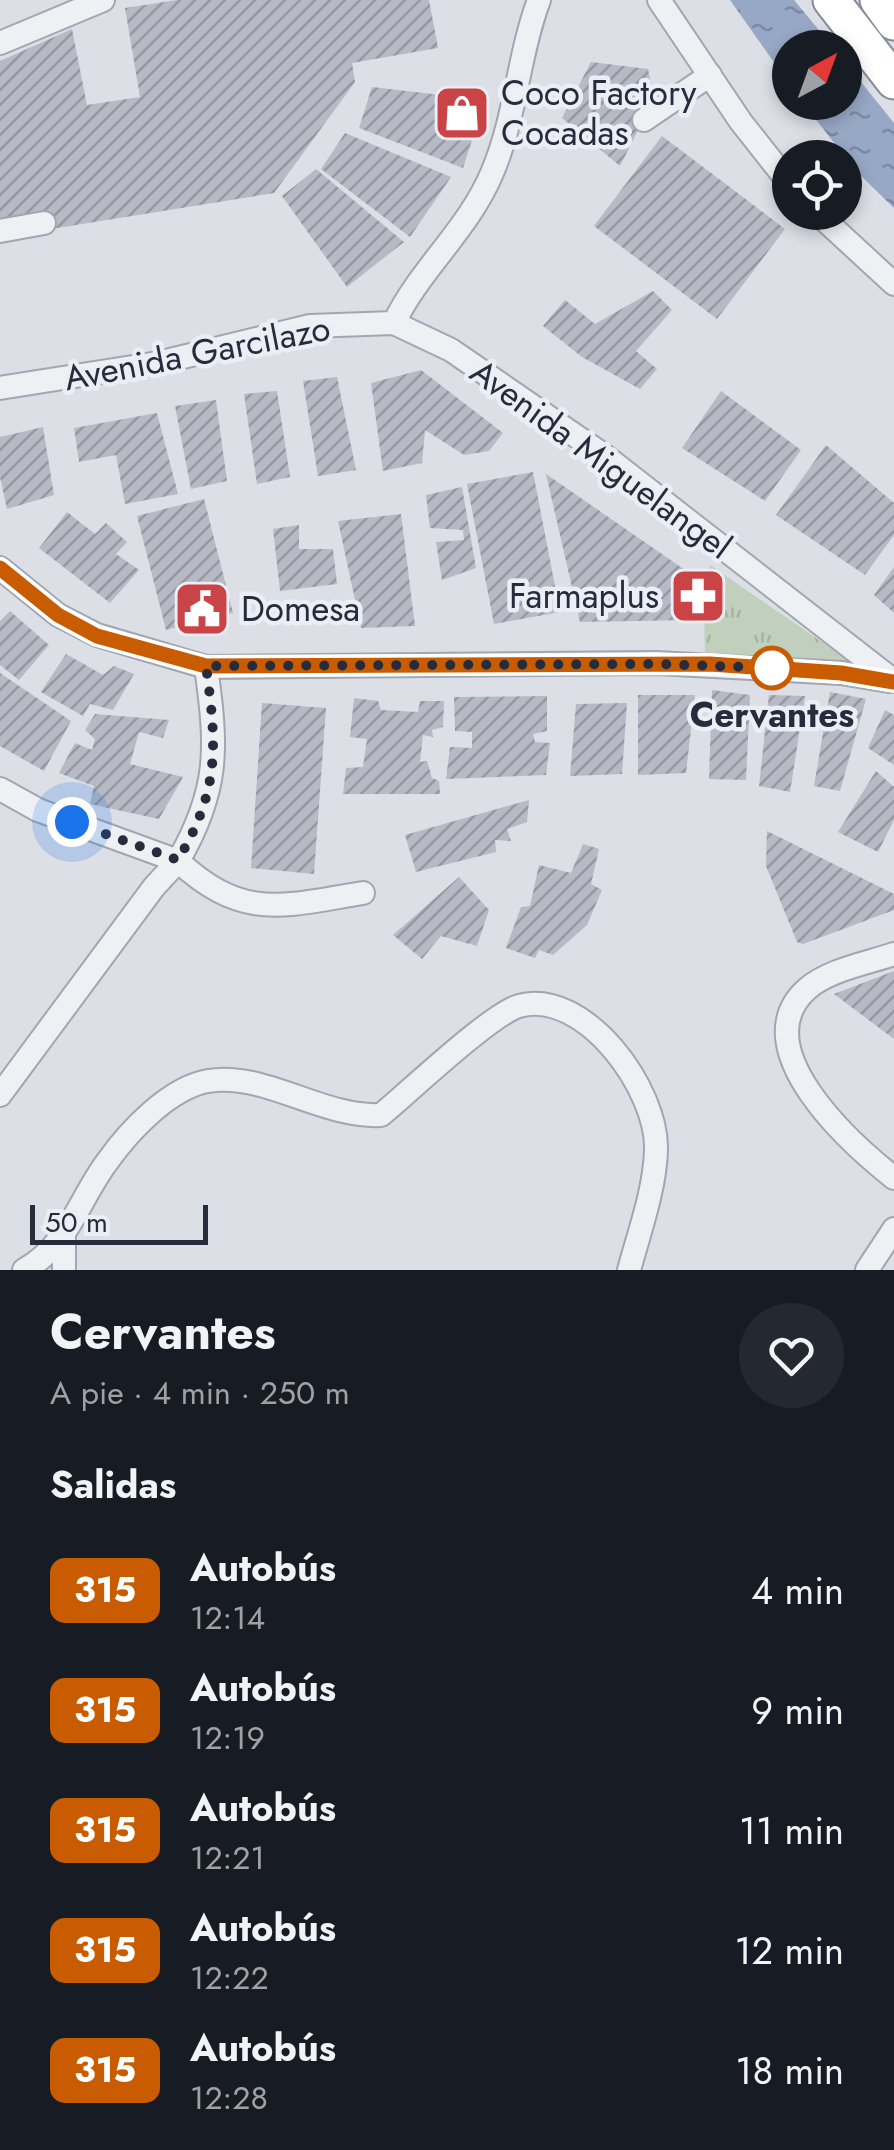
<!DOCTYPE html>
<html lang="es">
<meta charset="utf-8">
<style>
body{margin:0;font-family:Jost,sans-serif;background:#242831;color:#f1f3f6;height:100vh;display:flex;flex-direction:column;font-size:38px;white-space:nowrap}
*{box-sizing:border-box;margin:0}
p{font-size:32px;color:#9ea1a6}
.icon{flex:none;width:55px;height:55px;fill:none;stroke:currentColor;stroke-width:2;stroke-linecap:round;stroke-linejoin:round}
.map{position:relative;height:1270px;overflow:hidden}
.side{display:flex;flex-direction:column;background:#171b24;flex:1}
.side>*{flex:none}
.badge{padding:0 20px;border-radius:15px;font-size:35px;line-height:65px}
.needle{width:65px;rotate:41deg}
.controls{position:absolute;left:772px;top:30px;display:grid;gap:20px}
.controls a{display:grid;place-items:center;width:90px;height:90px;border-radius:50%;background:#171b24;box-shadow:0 5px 15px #0003;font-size:50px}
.scale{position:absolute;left:30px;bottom:25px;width:178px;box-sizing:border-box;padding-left:10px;border:5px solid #262c3c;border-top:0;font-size:28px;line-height:35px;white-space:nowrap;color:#262c3c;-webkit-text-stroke:8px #ebeef4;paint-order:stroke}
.you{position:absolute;width:50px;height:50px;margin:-25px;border:8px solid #fff;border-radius:50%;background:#1a73e8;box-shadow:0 0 0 15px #1a73e833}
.map>.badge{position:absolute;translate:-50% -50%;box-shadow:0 0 0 5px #fff}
h2{padding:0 50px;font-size:38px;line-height:90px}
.round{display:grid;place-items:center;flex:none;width:105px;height:105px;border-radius:52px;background:#242831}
.head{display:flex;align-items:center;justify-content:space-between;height:170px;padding:0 50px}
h1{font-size:48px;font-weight:700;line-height:75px}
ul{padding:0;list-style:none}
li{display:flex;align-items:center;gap:30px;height:120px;padding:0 50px}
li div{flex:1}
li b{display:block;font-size:38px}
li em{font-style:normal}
li .badge{min-width:110px;font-weight:700;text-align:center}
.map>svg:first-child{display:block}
</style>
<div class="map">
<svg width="894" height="1270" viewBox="0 0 894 1270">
<defs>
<pattern id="park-tufts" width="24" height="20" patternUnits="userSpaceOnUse" patternTransform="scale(2.5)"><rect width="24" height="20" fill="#c0d0bd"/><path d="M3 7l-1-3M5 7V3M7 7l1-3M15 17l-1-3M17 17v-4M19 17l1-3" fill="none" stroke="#a5b3a3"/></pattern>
<pattern id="water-ripples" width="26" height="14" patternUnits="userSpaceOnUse" patternTransform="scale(2.5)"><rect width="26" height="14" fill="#97a8c6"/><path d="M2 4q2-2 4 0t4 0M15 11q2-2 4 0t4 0" fill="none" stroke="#7b89a2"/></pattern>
<pattern id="building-hatch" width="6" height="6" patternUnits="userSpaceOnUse" patternTransform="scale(2.5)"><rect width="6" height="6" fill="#b7bac5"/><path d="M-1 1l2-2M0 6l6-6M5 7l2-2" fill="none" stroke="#9597a1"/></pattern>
</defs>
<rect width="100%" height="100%" fill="#dcdfe6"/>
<polygon fill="url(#park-tufts)" points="710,565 851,662 705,657 704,611"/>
<g fill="url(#water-ripples)">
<polygon points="730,0 794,0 833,47 790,48 790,85"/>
<polygon points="845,62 894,123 894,208 857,172 803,103 845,102"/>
</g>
<g fill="url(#building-hatch)">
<polygon points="177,0 429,0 438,48 352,63 355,82 274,193 45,230 0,225 0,61 72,29 87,105 140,97 125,8"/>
<polygon points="591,62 648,69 654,98 620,166 562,118"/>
<polygon points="372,87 485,100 463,168 359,128"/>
<polygon points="345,133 451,177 410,237 321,169"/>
<polygon points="662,136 785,229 717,319 594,226"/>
<polygon points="316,169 404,242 347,287 282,196"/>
<polygon points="653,291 672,310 636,351 657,369 640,389 582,357 543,326 565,300 595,324"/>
<polygon points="421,370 503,433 489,451 464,455 425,430 422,463 383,471 371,383"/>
<polygon points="337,377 356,470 318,476 303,381"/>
<polygon points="277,391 290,477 257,484 244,394"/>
<polygon points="721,391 801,450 765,501 682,448"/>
<polygon points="216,400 227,481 191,489 175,406"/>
<polygon points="157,413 178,494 125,504 116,455 79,462 74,428"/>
<polygon points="43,427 54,495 7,509 0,477 0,437"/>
<polygon points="826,445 894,503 894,535 865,575 776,515"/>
<polygon points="533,472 560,612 494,624 467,484"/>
<polygon points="546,474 701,581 706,595 704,611 692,620 580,622"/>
<polygon points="462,487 476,568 442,580 436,542 464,540 463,530 430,528 426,495"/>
<polygon points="204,499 233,613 166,630 137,516"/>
<polygon points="67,512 95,534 106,523 127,542 116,554 139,570 110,603 39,548"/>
<polygon points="401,514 415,626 361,628 338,521"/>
<polygon points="299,525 299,549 333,549 337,584 280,591 273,529"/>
<polygon points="894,567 894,613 874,595"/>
<polygon points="10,611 49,645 19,680 0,665 0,621"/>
<polygon points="66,654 103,675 114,666 134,674 113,710 90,704 83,716 41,692"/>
<polygon points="0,673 71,721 44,771 0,746"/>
<polygon points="712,690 750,695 746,780 709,779"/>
<polygon points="830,692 866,699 840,791 814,786"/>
<polygon points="638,695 695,695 686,773 638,775"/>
<polygon points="769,695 805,696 790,792 759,786"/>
<polygon points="547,696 547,731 533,734 535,742 550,743 546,775 446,779 450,747 472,748 472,732 455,731 454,697"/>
<polygon points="354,698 378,701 381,710 418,712 420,701 444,701 443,727 432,730 433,737 423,735 420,762 427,761 432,778 439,781 440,794 343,794 346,768 363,767 367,739 350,737"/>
<polygon points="262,703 326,708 314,874 251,868"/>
<polygon points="627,703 622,774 570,776 576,704"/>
<polygon points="885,710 894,715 894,765 868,748"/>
<polygon points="95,714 169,720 163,738 139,732 130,764 183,777 159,819 90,804 94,786 59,773 75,743 92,750 95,739 85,730"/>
<polygon points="876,771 894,787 894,820 878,852 838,832"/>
<polygon points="529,800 527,822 507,829 511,841 495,840 496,852 416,872 405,835"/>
<polygon points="767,831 894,894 894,910 803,944 797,942 766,866"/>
<polygon points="583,844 599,849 591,884 602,890 587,925 553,955 539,950 535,958 506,948 521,907 530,906 539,865 571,873"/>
<polygon points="459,877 489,910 477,946 441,936 422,959 393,935"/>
<polygon points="894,971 894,1039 834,994"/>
</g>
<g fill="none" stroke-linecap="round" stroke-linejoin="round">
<g stroke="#a2a6b0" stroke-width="26">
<g id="minor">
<polyline points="659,0 741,122 790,184"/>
<polyline points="0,43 103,0"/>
<polyline points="644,120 710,75"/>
<polyline points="816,212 894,284"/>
<polyline points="0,231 44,223"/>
<path d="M394 323C419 270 468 230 492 173 516 117 518 56 539 0"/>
<polyline points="0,388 158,363 310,326 394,323 451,350 605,456 894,681"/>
<polyline points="0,568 58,615 97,635 206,667 657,663 841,673 889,681"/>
<path d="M0 789 38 810 178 861C220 789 217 746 206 667"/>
<path d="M894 954C868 963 828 970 807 989 742 1047 851 1144 894 1178"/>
<path d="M0 1095 154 887 178 861C243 921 282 906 363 893"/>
<polyline points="64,1238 64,1270"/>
<path d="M24 1270C69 1245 78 1201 107 1162 129 1131 169 1088 208 1081 263 1071 322 1118 381 1115 409 1092 491 1014 519 1006 585 988 658 1090 656 1150 655 1189 639 1233 629 1270"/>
<polyline points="867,1270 894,1229"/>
</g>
</g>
<g stroke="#848b9c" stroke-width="39">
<g id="highway">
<polyline points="831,0 894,81"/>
<polyline points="878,0 894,22"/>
</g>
</g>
<use href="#minor" stroke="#eff0f4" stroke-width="22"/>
<use href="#highway" stroke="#fff" stroke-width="35"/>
</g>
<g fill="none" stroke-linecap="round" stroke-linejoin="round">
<g stroke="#fff" stroke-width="22">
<polyline id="line" points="0,568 58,615 97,636 206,666 710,664 841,673 894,682"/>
</g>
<use href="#line" stroke="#c95b00" stroke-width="15"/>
<path stroke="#262c3c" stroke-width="10" stroke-dasharray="0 18" d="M72 822 178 860C220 789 217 746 206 666L657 664 772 668"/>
</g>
<defs>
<g id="shop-square" transform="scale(2.875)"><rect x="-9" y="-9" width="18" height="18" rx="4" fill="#ca4347" stroke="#ebeef4"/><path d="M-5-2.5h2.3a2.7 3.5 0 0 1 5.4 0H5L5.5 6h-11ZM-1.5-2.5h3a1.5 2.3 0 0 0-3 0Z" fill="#fff"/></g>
<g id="pharmacy-square" transform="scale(2.875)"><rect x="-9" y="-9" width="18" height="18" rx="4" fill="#ca4347" stroke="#ebeef4"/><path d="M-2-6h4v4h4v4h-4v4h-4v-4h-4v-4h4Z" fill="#fff"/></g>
<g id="civic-square" transform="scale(2.875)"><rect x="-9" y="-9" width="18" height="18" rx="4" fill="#ca4347" stroke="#ebeef4"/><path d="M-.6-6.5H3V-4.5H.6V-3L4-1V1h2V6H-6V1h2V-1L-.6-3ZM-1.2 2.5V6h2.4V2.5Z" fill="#fff"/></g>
</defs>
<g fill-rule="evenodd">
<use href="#shop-square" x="462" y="113"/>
<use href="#pharmacy-square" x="698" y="596"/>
<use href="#civic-square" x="202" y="609"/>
</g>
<circle fill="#fff" stroke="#c95b00" stroke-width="5" cx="772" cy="668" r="20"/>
<g text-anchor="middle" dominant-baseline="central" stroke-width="9" stroke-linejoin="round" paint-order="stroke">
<g font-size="35" fill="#262c3c" stroke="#ebeef4" text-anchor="start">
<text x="501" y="93">Coco Factory<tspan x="501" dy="40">Cocadas</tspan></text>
<text x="659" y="596" text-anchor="end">Farmaplus</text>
<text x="241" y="609">Domesa</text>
</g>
<g font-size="35" fill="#262c3c" stroke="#ebeef4">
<text transform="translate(197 353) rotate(-11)">Avenida Garcilazo</text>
<text transform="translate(601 459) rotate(36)">Avenida Miguelangel</text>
</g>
<g font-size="35" font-weight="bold" fill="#262c3c" stroke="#ebeef4">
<text x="772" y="715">Cervantes</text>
</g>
</g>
</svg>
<div class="controls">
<a><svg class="needle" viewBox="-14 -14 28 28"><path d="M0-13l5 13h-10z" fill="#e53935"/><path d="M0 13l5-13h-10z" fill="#9ea1a6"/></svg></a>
<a><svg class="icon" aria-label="locate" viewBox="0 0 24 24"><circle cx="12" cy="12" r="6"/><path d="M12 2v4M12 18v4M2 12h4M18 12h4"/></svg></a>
</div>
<div class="scale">50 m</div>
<div class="you" style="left:72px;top:822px"></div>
</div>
<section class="side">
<div class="head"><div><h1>Cervantes</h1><p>A pie · 4 min · 250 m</p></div><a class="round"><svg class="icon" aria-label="heart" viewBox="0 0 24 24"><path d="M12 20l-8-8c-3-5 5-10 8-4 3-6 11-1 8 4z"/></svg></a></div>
<h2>Salidas</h2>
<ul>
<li><span class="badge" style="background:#c95b00;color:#fff">315</span><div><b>Autobús</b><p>12:14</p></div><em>4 min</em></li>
<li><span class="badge" style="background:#c95b00;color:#fff">315</span><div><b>Autobús</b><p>12:19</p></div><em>9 min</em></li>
<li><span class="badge" style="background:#c95b00;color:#fff">315</span><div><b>Autobús</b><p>12:21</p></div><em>11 min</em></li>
<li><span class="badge" style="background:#c95b00;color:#fff">315</span><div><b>Autobús</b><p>12:22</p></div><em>12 min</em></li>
<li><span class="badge" style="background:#c95b00;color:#fff">315</span><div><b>Autobús</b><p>12:28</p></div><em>18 min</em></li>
</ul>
</section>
